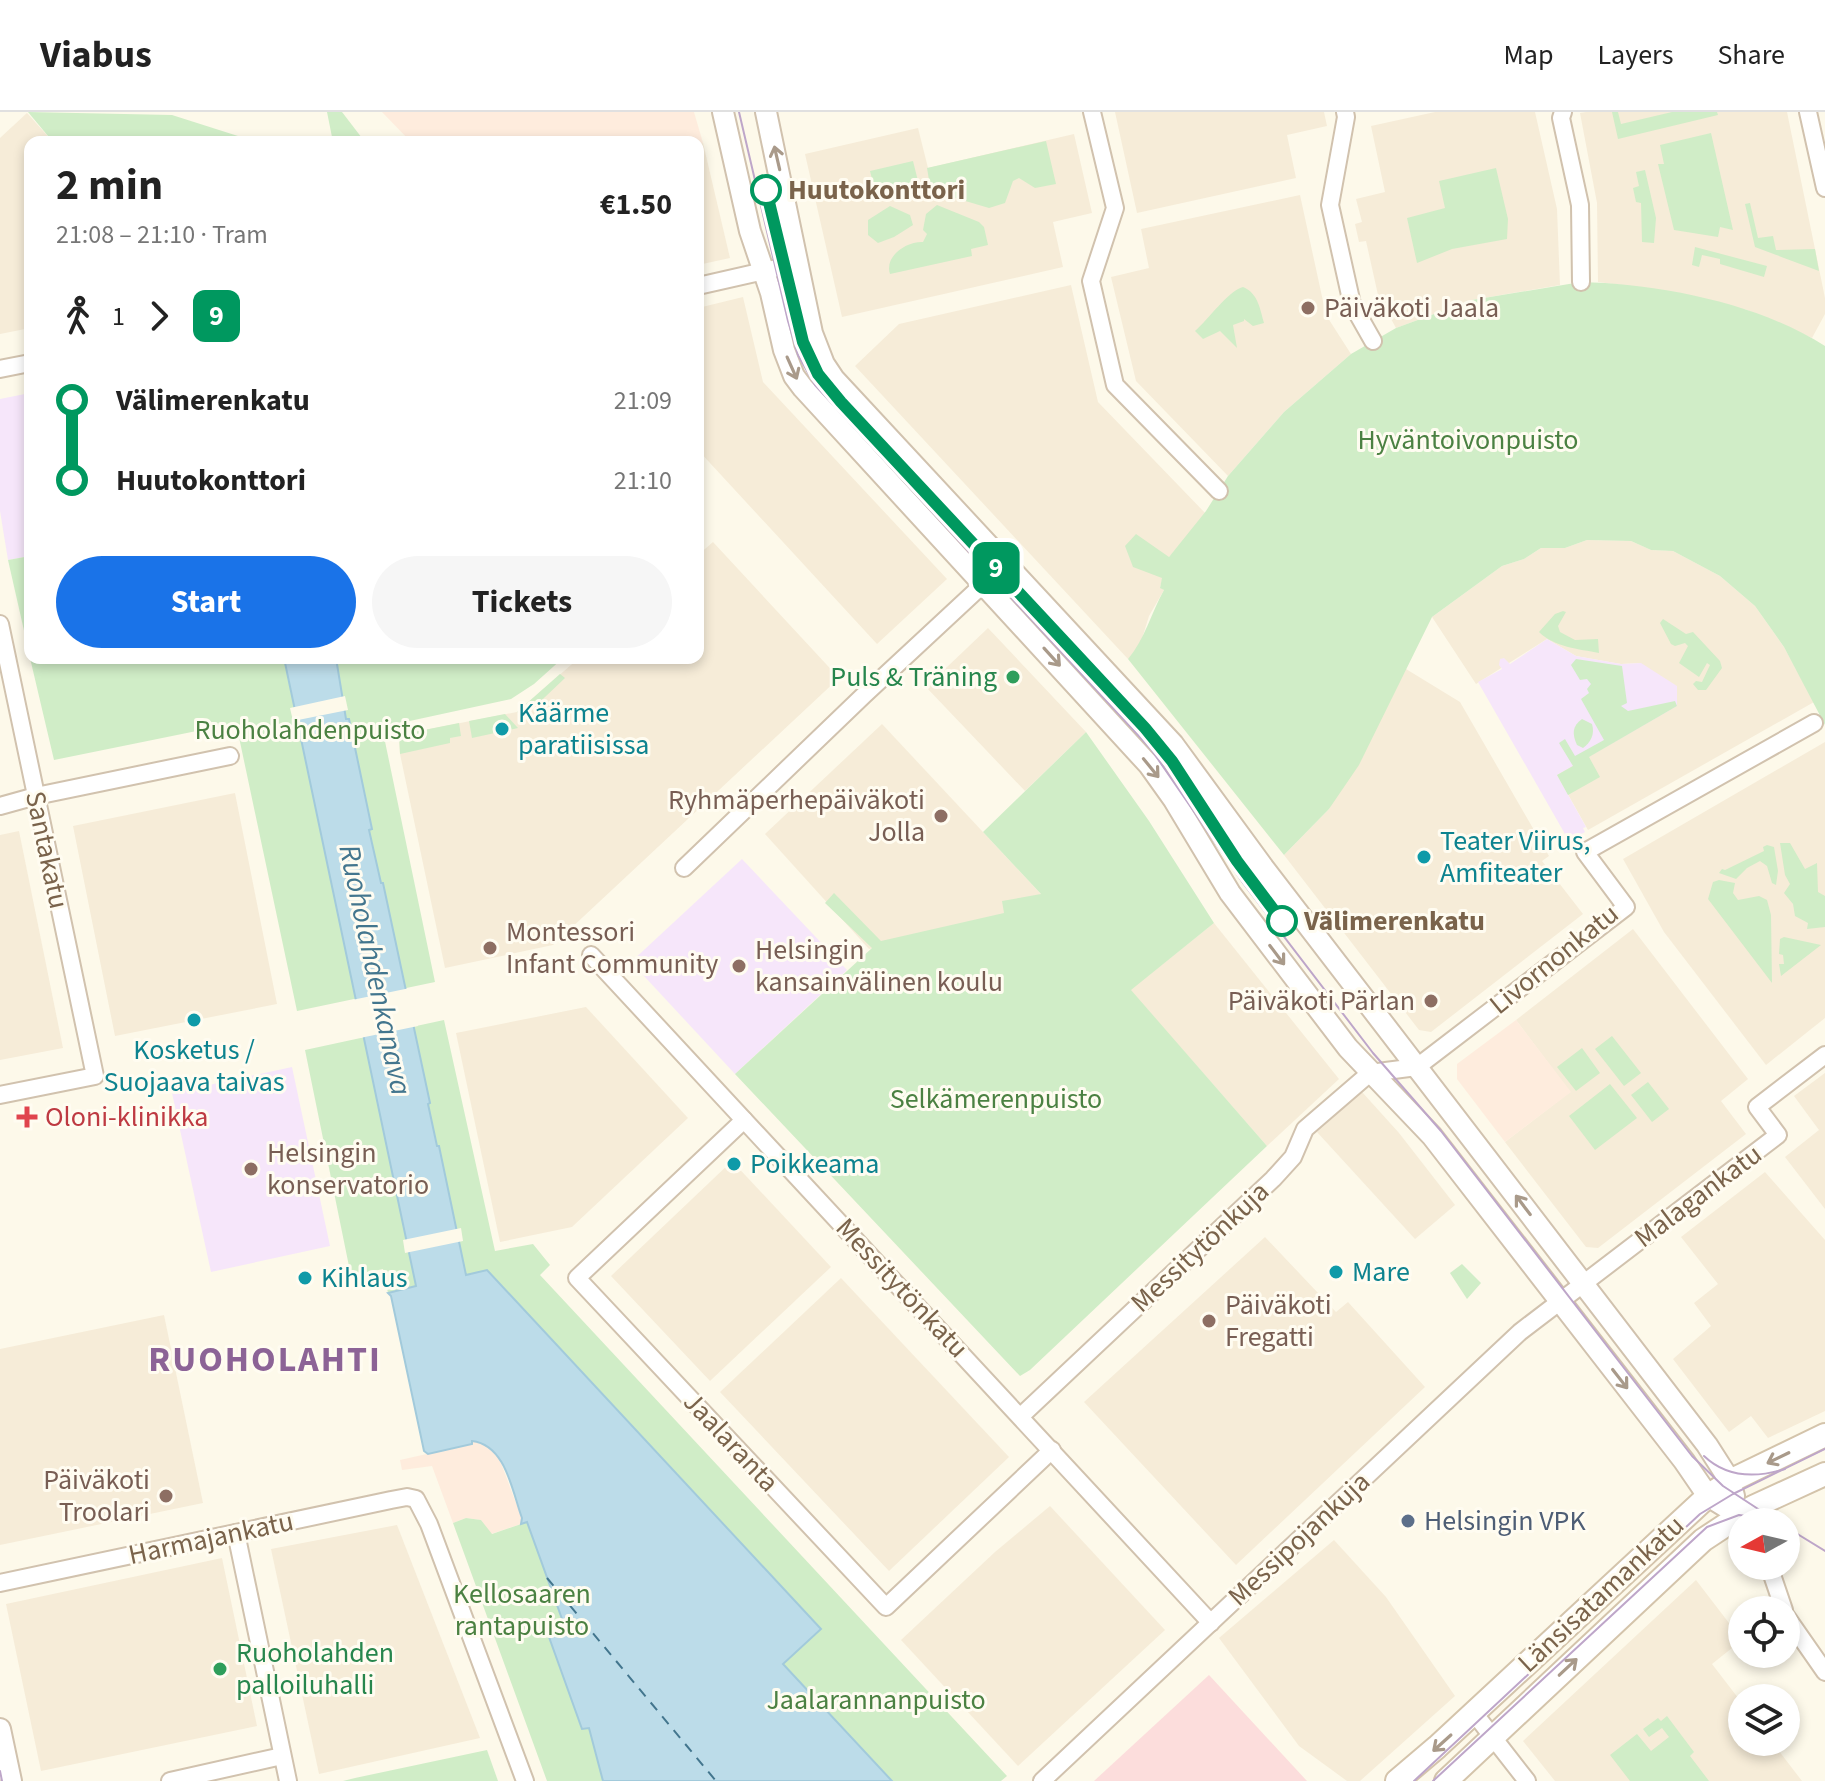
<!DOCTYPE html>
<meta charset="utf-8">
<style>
body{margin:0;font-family:"Source Sans 3",sans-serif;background:#f6f6f6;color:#222;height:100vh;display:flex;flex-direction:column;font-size:30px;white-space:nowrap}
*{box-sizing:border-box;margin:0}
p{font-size:26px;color:#767676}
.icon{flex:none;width:44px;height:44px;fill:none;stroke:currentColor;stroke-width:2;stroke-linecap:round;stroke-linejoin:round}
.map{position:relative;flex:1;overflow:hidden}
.details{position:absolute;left:24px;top:24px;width:680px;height:528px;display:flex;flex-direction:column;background:#fff;border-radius:16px;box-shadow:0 4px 12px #0003}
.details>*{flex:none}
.badge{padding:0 16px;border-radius:12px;font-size:28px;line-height:52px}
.needle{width:52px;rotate:262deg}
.tools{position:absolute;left:1728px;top:1396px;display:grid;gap:16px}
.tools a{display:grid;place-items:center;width:72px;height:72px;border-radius:50%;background:#fff;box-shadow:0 4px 12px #0003;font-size:40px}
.map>.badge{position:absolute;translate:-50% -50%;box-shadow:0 0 0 4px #fff}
.legs{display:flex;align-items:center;gap:12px;height:88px;padding:0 32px;font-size:26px}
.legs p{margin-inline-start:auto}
.summary{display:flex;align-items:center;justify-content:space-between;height:136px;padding:0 32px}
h1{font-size:44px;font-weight:700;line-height:60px}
.primary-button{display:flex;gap:16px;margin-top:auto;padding:16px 32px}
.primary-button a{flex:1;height:92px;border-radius:48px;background:#1a73e8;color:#fff;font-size:32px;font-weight:700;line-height:92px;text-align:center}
.primary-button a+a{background:#f6f6f6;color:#222}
ul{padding:0 32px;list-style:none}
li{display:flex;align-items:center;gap:28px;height:80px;font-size:30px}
li i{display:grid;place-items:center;width:12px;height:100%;margin:0 10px;background:currentColor}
li i::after{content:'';width:20px;height:20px;margin:-10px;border:6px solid;border-radius:50%;background:#fff}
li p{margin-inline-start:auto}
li:first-child i{background:linear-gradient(#0000 50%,currentColor 0)}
li:last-child i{background:linear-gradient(currentColor 50%,#0000 0)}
header{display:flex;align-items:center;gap:48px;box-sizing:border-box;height:112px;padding:0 40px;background:#fff;border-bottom:2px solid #e0e0e0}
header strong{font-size:38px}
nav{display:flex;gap:44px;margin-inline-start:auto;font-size:28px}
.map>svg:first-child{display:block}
</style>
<header>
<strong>Viabus</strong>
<nav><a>Map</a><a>Layers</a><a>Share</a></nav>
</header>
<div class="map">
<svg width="1825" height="1669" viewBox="0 0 1825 1669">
<rect width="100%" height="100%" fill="#fdf9ea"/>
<g fill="#f6ecd8">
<polygon points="1115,0 1324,0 1327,14 1287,23 1296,66 1137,101"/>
<polygon points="1435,0 1535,0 1557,97 1560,173 1472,188 1396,216 1378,183 1366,129 1359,130 1355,112 1362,110 1356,87 1385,80 1371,14"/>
<polygon points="1586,0 1787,0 1825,186 1825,202 1812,226 1747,198 1659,178 1598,170 1597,91 1580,1"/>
<polygon points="27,1 53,30 30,30 30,216 0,222 0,26"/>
<polygon points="918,16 928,56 1074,22 1092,101 1053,110 1063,155 842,205 805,42"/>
<polygon points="703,31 730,146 698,153 698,32"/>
<polygon points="1300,83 1326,203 1351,242 1284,300 1228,364 1136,269 1111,165 1149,156 1141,117"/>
<polygon points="1071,173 1098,290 1207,403 1169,445 1160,475 1164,478 1149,504 1140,533 1128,547 855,254 899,212"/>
<polygon points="743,185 763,270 947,467 877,532 698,338 698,196"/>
<polygon points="1587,428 1631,429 1651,438 1673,439 1720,464 1755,494 1784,535 1814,590 1588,718 1557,663 1641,551 1621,552 1576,544 1547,527 1476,572 1432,505 1502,454 1524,447 1541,436 1565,436"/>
<polygon points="713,430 839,566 553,833 445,856 400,642 399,623 517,600 579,546 698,546 698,443"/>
<polygon points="988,516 1086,620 1025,679 926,575"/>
<polygon points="1406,557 1460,590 1549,744 1542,749 1583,802 1431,920 1419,918 1284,743 1329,697"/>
<polygon points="882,612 1055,797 869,837 765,722"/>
<polygon points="1825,630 1825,906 1766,953 1664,820 1623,747"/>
<polygon points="235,681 277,892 115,924 73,714"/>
<polygon points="19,719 63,936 0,948 0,723"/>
<polygon points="1214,811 1339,967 1267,1034 1130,878"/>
<polygon points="1633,817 1748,967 1721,989 1746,1022 1598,1136 1586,1135 1505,1030 1570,980 1516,908"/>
<polygon points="586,895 688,1006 572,1115 500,1130 456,921"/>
<polygon points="1825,961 1825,1097 1785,1045 1819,1018 1794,984"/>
<polygon points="1362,980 1399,1021 1455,1093 1415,1127 1317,1020"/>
<polygon points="732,1049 831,1155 710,1269 611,1164"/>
<polygon points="1765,1060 1825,1128 1825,1299 1768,1326 1751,1304 1729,1320 1673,1247 1711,1214 1694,1191 1718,1172 1681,1125"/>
<polygon points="1265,1125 1336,1200 1348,1190 1425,1275 1236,1453 1084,1290"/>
<polygon points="841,1166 1009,1345 889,1459 720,1280"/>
<polygon points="164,1203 203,1391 0,1433 0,1237"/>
<polygon points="1050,1394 1165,1518 1018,1654 901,1528 995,1440"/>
<polygon points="397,1413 480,1626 319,1662 271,1437"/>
<polygon points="1334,1428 1386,1485 1455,1584 1360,1669 1347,1669 1299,1634 1219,1526"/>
<polygon points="222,1446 257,1614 41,1659 6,1492"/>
<polygon points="1696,1468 1742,1528 1712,1552 1742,1591 1742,1630 1772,1630 1802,1669 1555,1669 1523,1629"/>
</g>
<g fill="#feecdd">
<polygon points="382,0 694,0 703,31 411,30"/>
<polygon points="1516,908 1571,980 1505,1030 1457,967 1457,952"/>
<polygon points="472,1329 490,1334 498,1343 522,1407 521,1412 491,1422 481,1408 466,1406 453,1411 432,1354 402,1358 400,1348 471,1332"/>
</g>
<g fill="#f6e6fa">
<polygon points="30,281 30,444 8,448 0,399 0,287"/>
<polygon points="1547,527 1576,544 1621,552 1641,551 1677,574 1677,594 1557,663 1586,715 1583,716 1585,720 1569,729 1478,570 1502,557 1499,553 1500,547 1504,546 1510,552"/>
<polygon points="742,747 847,858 735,962 631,850"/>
<polygon points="292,955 330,1134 211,1160 172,981"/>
</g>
<polygon fill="#fcdddc" points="1209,1563 1307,1669 1094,1669"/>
<g fill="#d0edc7">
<polygon points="28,0 172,3 257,30 53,30"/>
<polygon points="327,0 342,0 365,30 333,30"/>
<polygon points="1612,0 1618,0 1621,12 1672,0 1717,0 1718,3 1618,27"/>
<polygon points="1711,21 1733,118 1720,115 1718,125 1674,118 1658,52 1664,52 1660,33"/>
<polygon points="1046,29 1056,72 1035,76 1019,66 1013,69 1005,91 989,96 935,80 930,74 927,56"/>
<polygon points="913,49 920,77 917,87 909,88 874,75 870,59"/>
<polygon points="1496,56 1508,107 1507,127 1452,137 1417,151 1407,106 1445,96 1439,69"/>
<polygon points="1645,58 1656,106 1654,131 1642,130 1641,91 1636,90 1633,76 1639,74 1636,60"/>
<polygon points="1750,91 1758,126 1773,124 1776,138 1815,137 1819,159 1755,135 1745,92"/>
<path d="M937 93 979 110 984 115 988 133 971 137 972 144 890 162C884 144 907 129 923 130L927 122 923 118 926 102Z"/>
<polygon points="890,94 910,103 913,113 894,125 878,131 868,123 868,108"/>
<polygon points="1695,135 1767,154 1764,165 1720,152 1720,147 1702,143 1699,155 1692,153"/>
<path d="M1581 170C1660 172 1758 191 1825 234V613L1784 535 1755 494 1720 464 1673 439 1651 438 1631 429 1587 428 1565 436H1541L1524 447 1502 454 1432 505 1359 653 1329 697 1284 743 1128 547C1145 527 1151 501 1164 478L1160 476 1162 466 1133 455 1125 434 1136 422 1169 445 1206 399 1228 364 1284 300 1351 242 1396 216 1472 188Z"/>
<path d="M1243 175C1258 181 1260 197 1264 211L1253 214 1244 207V209L1233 213 1237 236 1220 219 1203 227 1195 219C1208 208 1228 179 1243 175Z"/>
<polygon points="30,444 30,545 8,448"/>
<path d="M1563 499 1566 500 1558 514 1560 520 1575 528 1598 527 1599 541C1579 537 1554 535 1539 520L1555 502Z"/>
<polygon points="1663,507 1686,522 1693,520 1720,549 1722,556 1706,578 1698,578 1693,572 1696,569 1702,570 1710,553 1707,551 1699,565 1679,551 1688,534 1685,531 1675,534 1671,532 1660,511"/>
<polygon points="30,546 563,546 534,572 511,587 382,615 435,870 297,899 236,611 54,648"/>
<polygon points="1576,547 1622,554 1627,591 1621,594 1628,599 1675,589 1677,594 1589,645 1600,665 1568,683 1557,663 1573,654 1559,631 1565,627 1575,644 1604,628 1581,587 1589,581 1587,577 1591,572 1587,567 1580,568 1571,553"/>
<polygon points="560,562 565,566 524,605 517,600"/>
<polygon points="505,602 518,616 472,626 469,609"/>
<path d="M1582 607 1592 612C1595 622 1591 630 1583 636L1577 633C1572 622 1572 614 1582 607Z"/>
<polygon points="459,611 461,624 450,626 450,631 400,642 399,623"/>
<polygon points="1086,620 1149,709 1214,811 1131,878 1267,1034 1030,1258 1020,1264 735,962 872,836 825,791 834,781 881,829 1004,801 1002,789 1041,782 983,720"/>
<polygon points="1780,731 1790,731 1805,757 1817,751 1818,780 1825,784 1825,815 1807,817 1808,811 1795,804 1793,792 1784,781 1790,772 1785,763"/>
<polygon points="1767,733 1774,735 1778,759 1776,773 1772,771 1767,754 1760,749 1747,756 1736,767 1719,761 1722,757 1725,758 1764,739 1763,735"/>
<polygon points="1719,768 1735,771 1733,781 1738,788 1759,784 1767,788 1771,803 1772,871 1708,787 1713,770"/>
<polygon points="1784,825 1821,833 1781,864 1779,852 1784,852 1783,843 1779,842 1780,827"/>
<polygon points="444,908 495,1139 533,1132 550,1153 540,1163 1007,1664 1001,1669 892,1669 783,1552 820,1517 487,1159 388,1181 383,1157 351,1164 305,938"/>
<polygon points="1612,924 1641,961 1624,974 1595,937"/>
<polygon points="1582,936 1600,961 1576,979 1557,955"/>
<polygon points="1648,970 1669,997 1652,1010 1631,983"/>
<polygon points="1610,972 1637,1006 1595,1038 1569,1004"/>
<polygon points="1462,1152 1481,1171 1467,1187 1450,1161"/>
<polygon points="466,1406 481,1408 492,1422 527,1410 566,1518 549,1525 582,1617 589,1615 603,1669 547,1669 453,1411"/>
<polygon points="1667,1604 1694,1640 1690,1644 1709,1669 1630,1669 1610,1643 1637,1622 1651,1639 1669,1625 1662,1616 1649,1625 1643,1617 1658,1606 1661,1609"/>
<polygon points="487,1638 498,1669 343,1669 355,1666"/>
</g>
<path fill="#bcdce9" stroke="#a2cadb" stroke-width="2" d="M284 546H336L346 607H349L372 717 369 718 381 771H383L430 991 428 992 437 1034H439L466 1163 487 1158 821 1517 783 1552 892 1669H603L589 1616 582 1617 549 1525 566 1518 527 1410 521 1412 522 1406C512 1379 506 1333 472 1329V1332L428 1342 424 1339 391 1184 388 1181 416 1174Z"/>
<g fill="#fdf9ea">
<polygon points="345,584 348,598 293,609 290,596"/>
<polygon points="410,876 418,914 360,926 352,888"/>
<polygon points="461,1116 463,1129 405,1141 403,1128"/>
</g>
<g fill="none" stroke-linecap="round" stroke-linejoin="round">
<polyline stroke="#43768e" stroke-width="2" stroke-dasharray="10 8" stroke-linecap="butt" points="547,1466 716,1669"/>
<g stroke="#d1c2ae" stroke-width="20">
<g id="minor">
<polyline points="1092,0 1115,96 1091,169 1115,273 1219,379"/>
<polyline points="1345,0 1346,5 1330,93 1352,192 1373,229"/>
<polyline points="1563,0 1561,6 1580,93 1581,170"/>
<polyline points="1808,0 1825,76"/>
<polyline points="698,174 799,151"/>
<polyline points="0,257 30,251"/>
<polyline points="0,512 95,964 0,983"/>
<polyline points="0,694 36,684 230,644"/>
<polyline points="684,756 864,583 1005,452"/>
<polyline points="591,843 1211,1511"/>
<polyline points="744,1008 577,1166 886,1495 1052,1338"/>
<polyline points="1021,1304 1273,1067 1293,1045 1305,1017 1370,961 1417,955 1626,795 1585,740 1814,611"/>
<polyline points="236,1421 288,1669"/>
<polyline points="1769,1454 1784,1498"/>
<polyline points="0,1471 391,1388 407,1385 416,1387 429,1412 525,1669"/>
<polyline points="1786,1504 1825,1560"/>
<polyline points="1474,1601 1527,1669"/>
<polyline points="170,1669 282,1644"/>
<polyline points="1042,1669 1520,1220 1778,1023 1757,995 1825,943"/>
</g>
</g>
<g stroke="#d1c2ae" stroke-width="24">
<g id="tertiary">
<polyline points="723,0 750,119 771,181 784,238 794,264 803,276 1149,653 1174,688 1230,781 1348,936 1432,1024 1684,1349 1708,1384 1739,1403"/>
<polyline points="766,0 812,221 824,252 834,267 1173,632 1263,755 1707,1333 1730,1369 1734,1384"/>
<polyline points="0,1617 11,1669"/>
</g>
</g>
<g stroke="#d4c4ab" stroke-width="26">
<g id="secondary">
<polyline points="1397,1669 1437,1635 1708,1384 1730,1369 1825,1323"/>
<polyline points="1446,1669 1703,1428 1753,1395 1825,1362"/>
</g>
</g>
<use href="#minor" stroke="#fff" stroke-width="16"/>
<use href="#tertiary" stroke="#fff" stroke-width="20"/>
<use href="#secondary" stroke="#fff" stroke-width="22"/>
<g stroke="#bea6c9" stroke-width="2">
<polyline points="739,0 788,209 798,243 815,273 1151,637 1243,771 1373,941 1441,1019 1692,1344 1723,1374 1778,1410"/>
<path d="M1704 1344C1727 1366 1756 1366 1785 1357"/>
<polyline points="1786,1415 1825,1439"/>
<polyline points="0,1659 2,1669"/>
<polyline points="1414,1669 1700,1402 1733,1382 1825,1337"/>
<polyline points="1433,1669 1707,1415 1739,1403 1768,1407"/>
</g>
</g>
<defs><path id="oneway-shaft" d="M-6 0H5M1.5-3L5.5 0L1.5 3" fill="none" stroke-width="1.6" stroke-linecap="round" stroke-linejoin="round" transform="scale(2)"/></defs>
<g stroke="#a99a8a">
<use href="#oneway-shaft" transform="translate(777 46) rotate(-103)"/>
<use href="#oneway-shaft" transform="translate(792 256) rotate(66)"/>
<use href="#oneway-shaft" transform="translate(1052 545) rotate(48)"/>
<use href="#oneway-shaft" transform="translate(1151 656) rotate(51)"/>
<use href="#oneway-shaft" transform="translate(1277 843) rotate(53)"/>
<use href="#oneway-shaft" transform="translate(1523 1093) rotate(-127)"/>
<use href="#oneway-shaft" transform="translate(1620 1267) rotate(52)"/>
<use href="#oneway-shaft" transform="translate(1778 1346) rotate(154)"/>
<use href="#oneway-shaft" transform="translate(1568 1555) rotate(-43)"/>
<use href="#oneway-shaft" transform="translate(1442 1631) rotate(138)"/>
</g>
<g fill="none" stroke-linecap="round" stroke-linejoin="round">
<g stroke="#fff" stroke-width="18">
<polyline id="line-1" points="766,78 803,230 818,262 841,290 1145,616 1172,649 1237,749 1282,809"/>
</g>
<use href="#line-1" stroke="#00985f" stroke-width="12"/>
</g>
<g fill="#fff" stroke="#00985f" stroke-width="4">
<circle cx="766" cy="78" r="14"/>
<circle cx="1282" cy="809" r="14"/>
</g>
<g fill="#8d6e63" stroke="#fffcf1" stroke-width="3">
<circle cx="1308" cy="196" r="8"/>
<circle cx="941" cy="704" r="8"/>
<circle cx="490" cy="836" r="8"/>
<circle cx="739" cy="854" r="8"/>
<circle cx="1431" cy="889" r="8"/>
<circle cx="251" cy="1057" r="8"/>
<circle cx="1209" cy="1209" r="8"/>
<circle cx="166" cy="1384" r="8"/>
</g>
<g fill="#2e9e5b" stroke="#fffcf1" stroke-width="3">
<circle cx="1013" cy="565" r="8"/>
<circle cx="220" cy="1557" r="8"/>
</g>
<g fill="#0f9aa8" stroke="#fffcf1" stroke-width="3">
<circle cx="502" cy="617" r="8"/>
<circle cx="1424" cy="745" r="8"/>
<circle cx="194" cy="908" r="8"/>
<circle cx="734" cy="1052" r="8"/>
<circle cx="1336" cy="1160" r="8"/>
<circle cx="305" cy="1166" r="8"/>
</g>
<path fill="#e0444e" stroke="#fffcf1" stroke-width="3" d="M23 993h8v8h8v8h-8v8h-8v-8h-8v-8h8z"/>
<circle fill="#5c6f8a" stroke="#fffcf1" stroke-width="3" cx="1408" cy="1409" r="8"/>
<g text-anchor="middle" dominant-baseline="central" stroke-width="6" stroke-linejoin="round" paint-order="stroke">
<g font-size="28" font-weight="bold" fill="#7a634b" stroke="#fffcf1" text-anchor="start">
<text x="788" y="78">Huutokonttori</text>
<text x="1304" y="809">Välimerenkatu</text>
</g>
<g font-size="28" fill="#785e54" stroke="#fffcf1" text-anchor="start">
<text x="1324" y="196">Päiväkoti Jaala</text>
<text x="925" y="688" text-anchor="end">Ryhmäperhepäiväkoti<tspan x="925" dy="32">Jolla</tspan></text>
<text x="506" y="820">Montessori<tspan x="506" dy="32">Infant Community</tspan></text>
<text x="755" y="838">Helsingin<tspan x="755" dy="32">kansainvälinen koulu</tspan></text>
<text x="1415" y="889" text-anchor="end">Päiväkoti Pärlan</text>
<text x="267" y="1041">Helsingin<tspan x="267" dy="32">konservatorio</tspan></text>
<text x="1225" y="1193">Päiväkoti<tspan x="1225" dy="32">Fregatti</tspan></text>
<text x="150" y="1368" text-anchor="end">Päiväkoti<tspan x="150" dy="32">Troolari</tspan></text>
</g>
<g font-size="28" fill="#4b8142" stroke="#fffcf1">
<text x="1468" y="328">Hyväntoivonpuisto</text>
<text x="310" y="618">Ruoholahdenpuisto</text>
<text x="996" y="987">Selkämerenpuisto</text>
<text x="522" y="1482">Kellosaaren<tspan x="522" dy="32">rantapuisto</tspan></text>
<text x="876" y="1588">Jaalarannanpuisto</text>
</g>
<g font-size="28" fill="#27864d" stroke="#fffcf1" text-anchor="end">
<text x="997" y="565">Puls &amp; Träning</text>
<text x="236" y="1541" text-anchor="start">Ruoholahden<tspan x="236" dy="32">palloiluhalli</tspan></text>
</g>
<g font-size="28" fill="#0d838f" stroke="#fffcf1" text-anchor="start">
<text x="518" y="601">Käärme<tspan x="518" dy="32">paratiisissa</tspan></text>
<text x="1440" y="729">Teater Viirus,<tspan x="1440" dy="32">Amfiteater</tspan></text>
<text x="194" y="938" text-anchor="middle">Kosketus /<tspan x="194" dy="32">Suojaava taivas</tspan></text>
<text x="750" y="1052">Poikkeama</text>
<text x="1352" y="1160">Mare</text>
<text x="321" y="1166">Kihlaus</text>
</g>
<g font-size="28" fill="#7a634b" stroke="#fffcf1">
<text transform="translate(47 738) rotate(78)">Santakatu</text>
<text transform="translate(1554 847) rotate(-39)">Livornonkatu</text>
<text transform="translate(1698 1084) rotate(-37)">Malagankatu</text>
<text transform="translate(1200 1135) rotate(-43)">Messitytönkuja</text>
<text transform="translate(902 1176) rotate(47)">Messitytönkatu</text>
<text transform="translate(731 1330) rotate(47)">Jaalaranta</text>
<text transform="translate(211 1426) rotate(-12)">Harmajankatu</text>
<text transform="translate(1299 1427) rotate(-43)">Messipojankuja</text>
<text transform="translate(1601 1482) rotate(-43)">Länsisatamankatu</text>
</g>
<g font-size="28" fill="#be3a42" stroke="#fffcf1" text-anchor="start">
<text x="45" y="1005">Oloni-klinikka</text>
</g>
<g font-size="28" fill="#4e5e75" stroke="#fffcf1" text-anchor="start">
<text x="1424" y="1409">Helsingin VPK</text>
</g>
<g font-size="30" font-style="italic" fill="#43768e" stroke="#fffcf1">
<text transform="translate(375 858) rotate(78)">Ruoholahdenkanava</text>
</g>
<g font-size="36" font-weight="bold" letter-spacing="2" fill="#8c6396" stroke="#fffcf1">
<text x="265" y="1247">RUOHOLAHTI</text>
</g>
</g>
</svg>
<div class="tools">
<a><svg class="needle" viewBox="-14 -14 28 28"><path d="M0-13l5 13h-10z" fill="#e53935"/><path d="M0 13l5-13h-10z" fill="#767676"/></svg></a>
<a><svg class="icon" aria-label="locate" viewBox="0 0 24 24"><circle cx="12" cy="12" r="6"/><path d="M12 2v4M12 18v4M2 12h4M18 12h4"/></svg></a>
<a><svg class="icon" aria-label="layers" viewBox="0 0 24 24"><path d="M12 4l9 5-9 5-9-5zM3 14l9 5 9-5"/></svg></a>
</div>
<b class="badge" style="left:996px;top:456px;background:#00985f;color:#fff">9</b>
<section class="details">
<div class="summary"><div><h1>2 min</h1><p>21:08 – 21:10 · Tram</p></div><b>€1.50</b></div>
<div class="legs"><svg class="icon" aria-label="walk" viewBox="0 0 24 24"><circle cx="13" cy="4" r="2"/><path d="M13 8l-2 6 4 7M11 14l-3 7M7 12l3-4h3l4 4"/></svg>1<svg class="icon" aria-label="forward" viewBox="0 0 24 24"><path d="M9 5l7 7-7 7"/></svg><b class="badge" style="background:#00985f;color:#fff">9</b></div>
<ul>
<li><i style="color:#00985f"></i><b>Välimerenkatu</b><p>21:09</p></li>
<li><i style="color:#00985f"></i><b>Huutokonttori</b><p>21:10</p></li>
</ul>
<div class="primary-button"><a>Start</a><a>Tickets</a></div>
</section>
</div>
